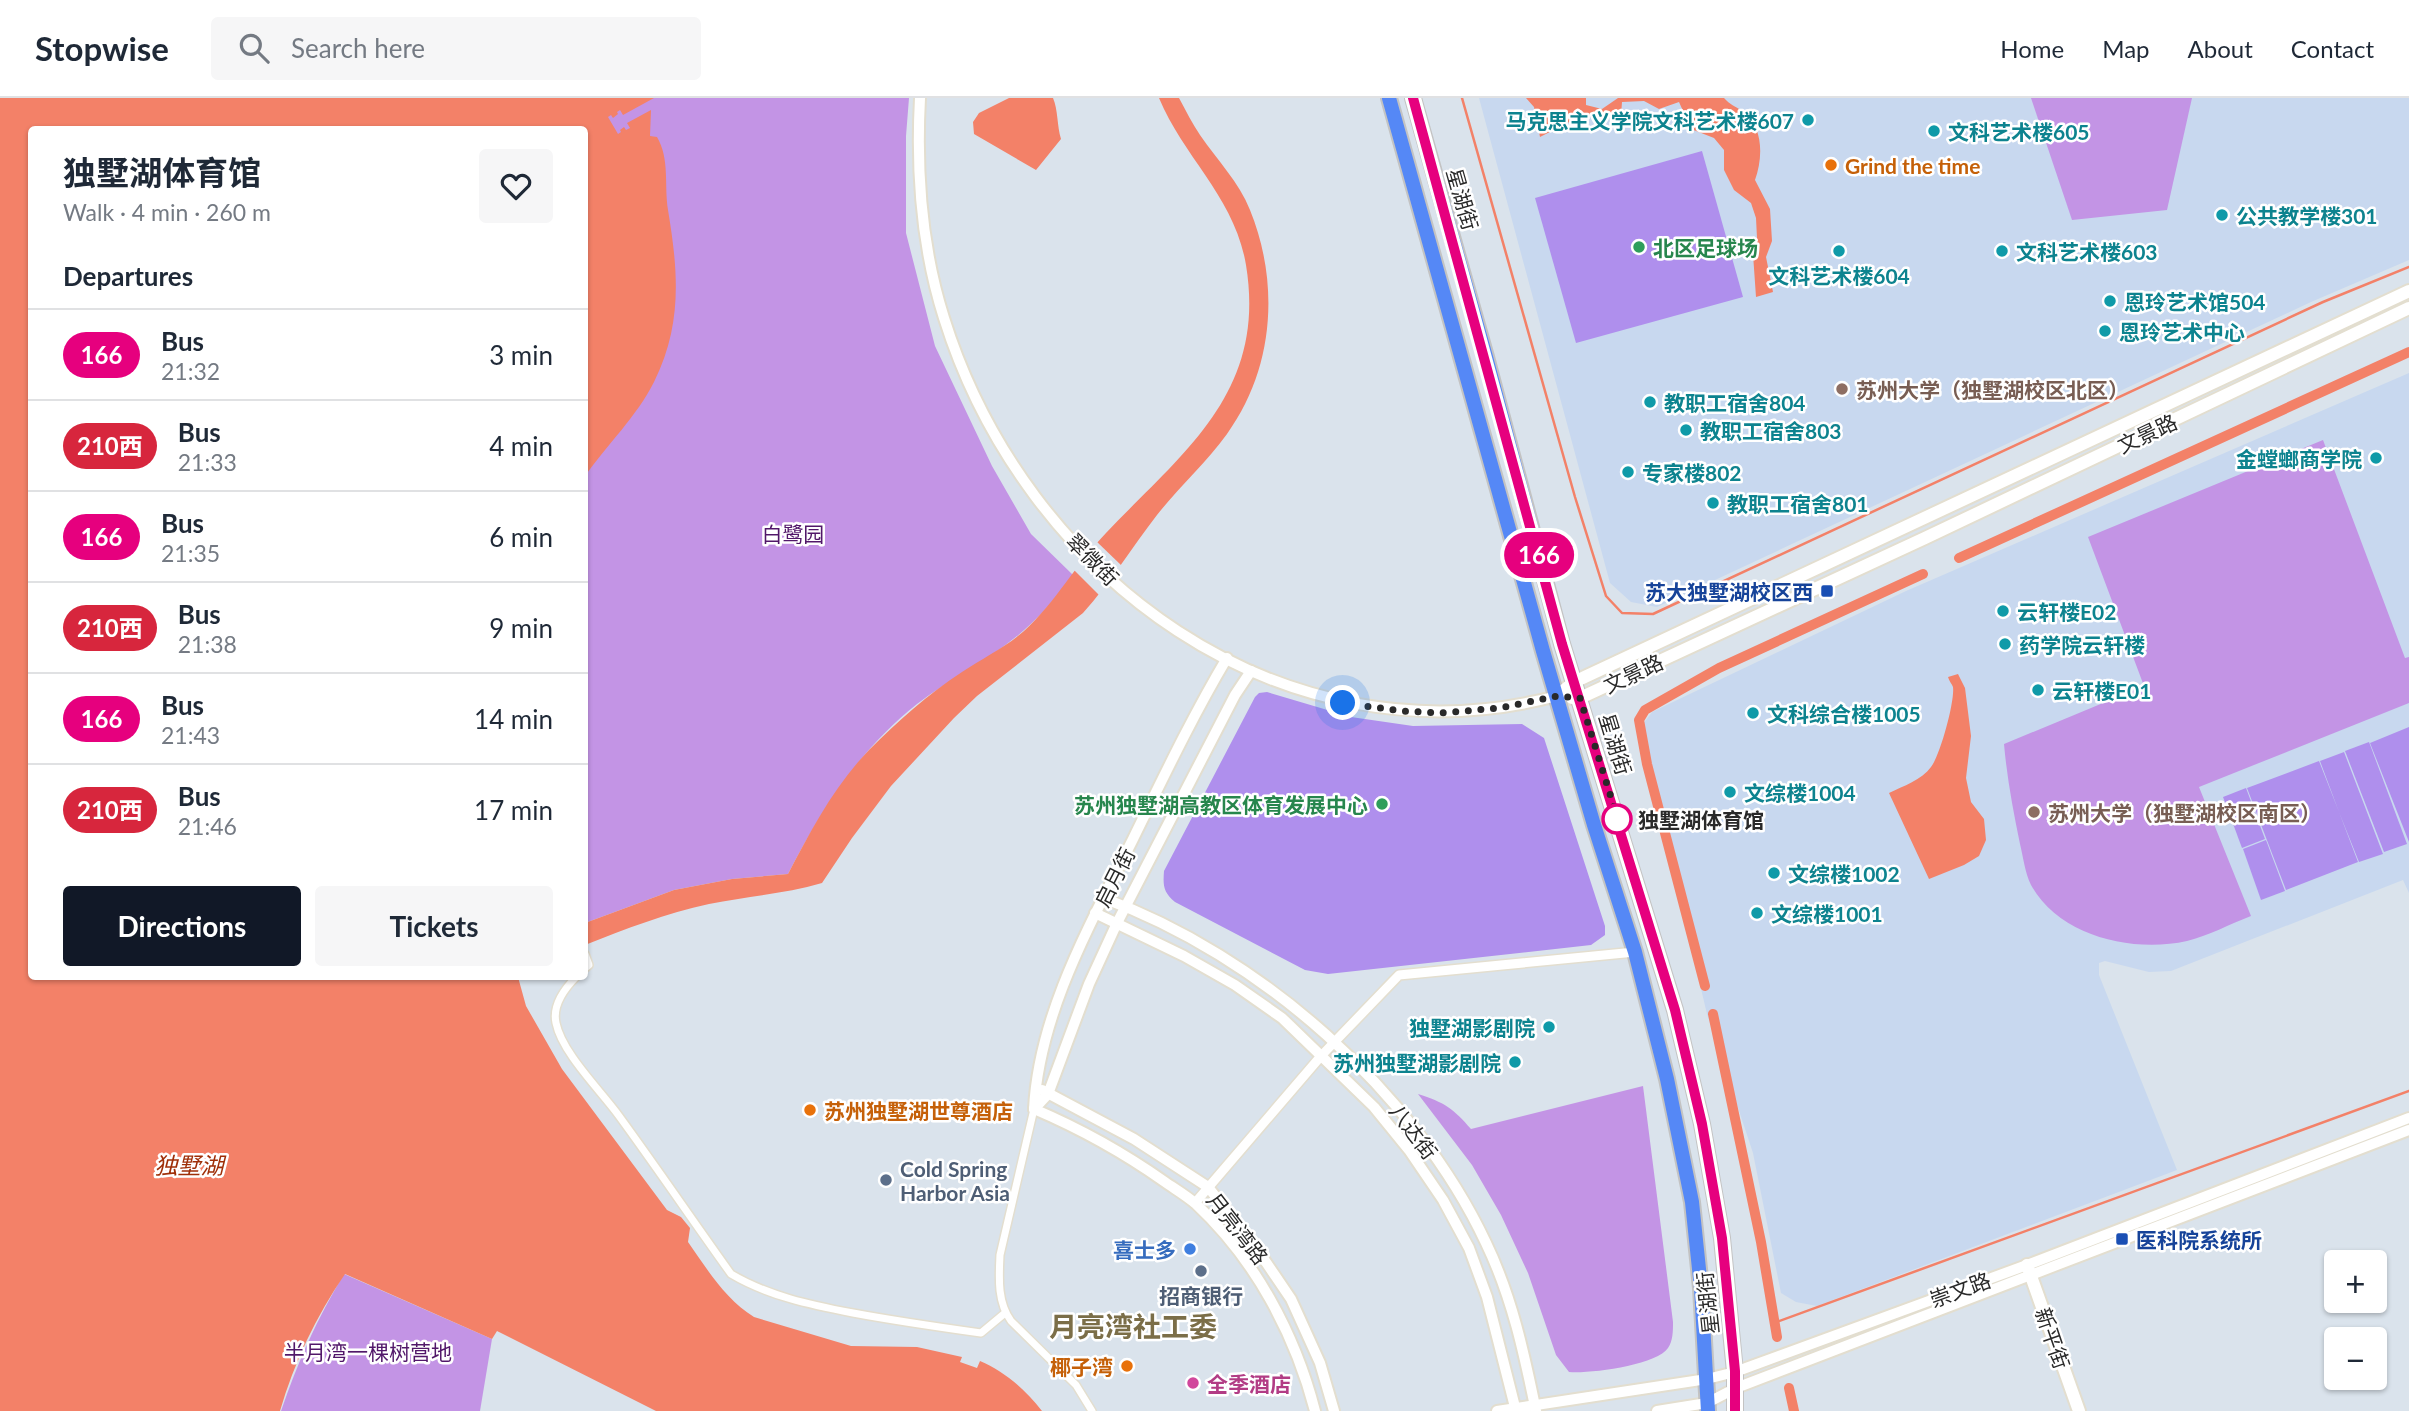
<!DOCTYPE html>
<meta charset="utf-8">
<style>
body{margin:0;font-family:Lato,"Noto Sans SC",sans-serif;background:#f6f6f7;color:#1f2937;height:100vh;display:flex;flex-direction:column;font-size:26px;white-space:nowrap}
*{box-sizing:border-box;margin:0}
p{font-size:23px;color:#747a83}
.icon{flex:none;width:38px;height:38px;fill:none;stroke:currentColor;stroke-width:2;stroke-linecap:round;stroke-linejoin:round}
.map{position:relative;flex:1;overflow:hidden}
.panel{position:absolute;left:28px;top:28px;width:560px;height:854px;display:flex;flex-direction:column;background:#fff;border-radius:7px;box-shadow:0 2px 5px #0004}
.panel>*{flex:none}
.badge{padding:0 14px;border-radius:23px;font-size:24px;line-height:46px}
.tools{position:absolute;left:2324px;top:1152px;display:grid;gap:14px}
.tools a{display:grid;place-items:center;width:63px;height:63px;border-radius:7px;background:#fff;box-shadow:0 2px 5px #0004;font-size:35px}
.you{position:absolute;width:35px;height:35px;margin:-18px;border:5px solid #fff;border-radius:50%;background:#1a73e8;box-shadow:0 0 0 10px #1a73e833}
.map>.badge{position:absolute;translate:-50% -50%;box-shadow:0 0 0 4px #fff}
h2{padding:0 35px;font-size:26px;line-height:63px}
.round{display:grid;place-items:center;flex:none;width:74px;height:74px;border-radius:7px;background:#f6f6f7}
.overview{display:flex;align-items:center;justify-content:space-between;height:119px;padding:0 35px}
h1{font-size:33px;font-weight:700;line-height:52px}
.action{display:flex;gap:14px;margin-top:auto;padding:14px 35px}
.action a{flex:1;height:80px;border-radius:7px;background:#111827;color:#fff;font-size:28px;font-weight:700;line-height:80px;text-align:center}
.action a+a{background:#f6f6f7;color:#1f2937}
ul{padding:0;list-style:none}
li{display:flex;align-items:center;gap:21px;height:91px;padding:0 35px;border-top:2px solid #e0e1e3}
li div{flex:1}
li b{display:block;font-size:26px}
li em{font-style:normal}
li .badge{min-width:77px;font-weight:700;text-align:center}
header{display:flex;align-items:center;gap:42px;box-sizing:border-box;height:98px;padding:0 35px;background:#fff;border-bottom:2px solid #e0e1e3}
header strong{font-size:33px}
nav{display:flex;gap:38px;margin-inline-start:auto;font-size:24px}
.search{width:490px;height:63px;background:#f6f6f7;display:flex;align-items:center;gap:18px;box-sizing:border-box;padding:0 24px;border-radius:7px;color:#747a83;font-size:26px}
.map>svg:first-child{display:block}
</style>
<header>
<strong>Stopwise</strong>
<div class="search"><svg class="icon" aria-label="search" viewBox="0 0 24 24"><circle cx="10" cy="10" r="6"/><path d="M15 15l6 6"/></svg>Search here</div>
<nav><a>Home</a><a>Map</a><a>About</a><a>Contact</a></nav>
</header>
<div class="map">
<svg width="2409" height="1313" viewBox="0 0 2409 1313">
<rect width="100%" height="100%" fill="#dae3ec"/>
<g fill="#c8d8ef">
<polygon points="1479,0 2409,0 2409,162 2311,204 1657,509 1631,504 1610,485"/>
<polygon points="2409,275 2409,795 2403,782 2171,873 2149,874 2105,863 2099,865 2099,877 2177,1072 1817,1208 1796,1204 1781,1195 1753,1055 1707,916 1643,647 1643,626 1652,614 1906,493"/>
</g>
<g fill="#c394e5">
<path d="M549 0H909L906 38V135L935 248 992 368 1031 436 1073 477C1058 497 1042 517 1023 533 991 561 951 580 917 606 860 651 821 712 788 776L732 781 674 792 585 825 584 32H546Z"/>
<polygon points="2031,0 2192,0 2167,112 2072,122"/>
<path d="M2323 342 2405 560 2409 559V605L2199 689 2251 818C2230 826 2208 838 2187 843 2133 855 2060 839 2031 787 2025 775 2023 758 2020 746 2013 712 2007 680 2004 646L2144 588 2088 439Z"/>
<path d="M1643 988 1673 1224C1673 1233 1673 1243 1668 1250 1657 1267 1589 1276 1569 1274L1556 1257 1528 1175 1501 1117 1472 1067 1418 996C1444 1004 1454 1011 1471 1031Z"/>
<path d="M344 1176 492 1241 480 1313H281C299 1261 316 1223 344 1176Z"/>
</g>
<g fill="#af8fed">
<polygon points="1702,53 1743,199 1576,245 1535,100"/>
<path d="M1267 594 1351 619 1413 628 1522 626 1544 640 1605 828V837L1591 847 1328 876 1305 872 1175 804C1163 794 1163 787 1164 773L1255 599 1259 595Z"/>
<polygon points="2409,629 2409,744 2370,645"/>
<polygon points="2369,644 2407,746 2384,754 2345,653"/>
<polygon points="2344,654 2383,756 2359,764 2339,714 2358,764 2286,792 2247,690 2319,663 2339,714 2320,663"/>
<polygon points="2246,690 2265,741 2242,750 2223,699"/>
<polygon points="2266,742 2285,793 2261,802 2243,751"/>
</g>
<g fill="#f38168">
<path d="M0 0H654L623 17 620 12 617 14 618 16 613 20 611 17 608 19 618 36 621 34 620 32 624 29 626 32 630 30 627 25 651 12 650 38 657 39C670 61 664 87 668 112 678 172 683 226 654 284 637 318 607 347 585 378L584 32H32V878L518 879 526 908 562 971 667 1112 681 1119 690 1130 688 1144C707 1171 725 1201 754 1219L851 1248 917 1249 962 1259 960 1264 977 1270 980 1263C1004 1273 1026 1292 1042 1313H656L497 1233 492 1241 345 1176C316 1218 294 1265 280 1313H0Z"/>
<path d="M1009 0H1053C1058 11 1057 28 1061 41L1036 72 974 36 973 24 979 15Z"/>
<path d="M1159 0H1179C1186 13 1192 25 1200 37 1217 62 1239 84 1250 112 1280 186 1274 271 1227 336 1206 365 1179 389 1157 417 1132 449 1111 484 1083 515L977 598 954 620 891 688 852 740 822 785C785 796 747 798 709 806 666 815 626 831 585 847V825L674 792 732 781 788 776C811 732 835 687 869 652 898 623 928 596 962 574 983 560 1006 549 1024 533 1056 504 1076 466 1106 435 1183 354 1267 295 1246 167 1235 100 1184 60 1159 0Z"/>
<path d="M1526 0H1586V7L1602 11 1618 0H1724C1730 7 1735 8 1742 13 1764 28 1763 60 1755 82L1770 111 1772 143 1766 159 1773 194 1756 199 1753 156 1757 140 1756 120 1751 105 1734 92 1724 72V52L1714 40 1691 31 1679 4 1659 11 1644 3 1622 4 1621 18 1583 17 1540 39 1534 9Z"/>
<path d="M1958 576 1965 590 1971 638 1966 680 1971 704 1984 721 1986 742 1979 758 1964 767 1929 781 1889 695C1903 688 1922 682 1931 669 1940 658 1955 603 1953 589 1952 586 1949 583 1948 579Z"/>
</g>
<polygon fill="#dae3ec" points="1095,442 1122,468 1101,499 1073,471"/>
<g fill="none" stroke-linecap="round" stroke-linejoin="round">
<g stroke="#f38168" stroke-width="2.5">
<polyline points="1462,0 1575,399 1606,498 1622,515 1653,516 2323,204 2409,169"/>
<polyline points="1774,1225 2409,993"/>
</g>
<g stroke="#f38168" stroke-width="10">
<polyline points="1959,460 2409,254"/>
<polyline points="1705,888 1647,666 1639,622 1645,612 1719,570 1923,476"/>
<polyline points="1713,916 1761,1144 1777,1239"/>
<polyline points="1789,1290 1794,1313"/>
</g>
<g stroke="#e3decf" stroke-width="10">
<g id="pedestrian">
<polyline points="584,871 589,867 585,856"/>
<path d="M577 878C565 890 552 907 556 925 562 955 601 993 619 1018 657 1070 693 1123 731 1176 768 1198 811 1207 853 1215 896 1223 938 1229 981 1235L1005 1215"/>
<path d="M1034 1011 1000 1157C999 1179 997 1204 1011 1223L1076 1287 1092 1313"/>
</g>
</g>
<g stroke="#e3decf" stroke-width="12">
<polyline id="minor" points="1195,1105 1321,958 1399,877 1635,854"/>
</g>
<g stroke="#e3decf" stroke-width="14">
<g id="tertiary">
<path d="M920 0C916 75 921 148 944 220 1025 479 1282 670 1557 598"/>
<path d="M1103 800C1260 857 1415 994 1486 1145 1512 1199 1524 1255 1536 1313"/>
<polyline points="1095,815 1184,858 1235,887 1282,920 1374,1009 1409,1052 1443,1102 1469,1150 1487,1199 1516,1313"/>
<polyline points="1042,992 1134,1041 1208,1089 1255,1148 1291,1201 1320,1265 1334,1313"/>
<path d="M1034 1011C1039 915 1091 825 1133 741 1163 680 1192 619 1227 560"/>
<polyline points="1034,1011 1048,996 1089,886 1117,825 1235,597 1251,573"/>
<path d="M1034 1011C1081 1031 1124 1055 1165 1084 1175 1091 1187 1098 1196 1106 1255 1161 1295 1236 1315 1313"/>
<polyline points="1497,1313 1707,1281 1735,1274 2027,1167 2409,1020"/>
<polyline points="1657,1313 1707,1305 1736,1290 2409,1032"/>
</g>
</g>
<g stroke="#e3decf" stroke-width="16">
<g id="secondary">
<polyline points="1557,598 1574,584 2409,193"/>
<polyline points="1572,600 1580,600 1925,440 2409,210"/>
<polyline points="2027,1167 2079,1313"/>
</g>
</g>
<g stroke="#c3c3c3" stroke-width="18">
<g id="primary">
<polyline points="1389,0 1543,553 1594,727 1635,854 1667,981 1692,1104 1701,1190 1708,1313"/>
<polyline points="1413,0 1486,259 1562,546 1675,912 1702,1026 1722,1140 1735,1274 1735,1313"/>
</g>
</g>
<use href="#pedestrian" stroke="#fff" stroke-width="7"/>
<use href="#minor" stroke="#fff" stroke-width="9"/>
<use href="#tertiary" stroke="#fff" stroke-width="10"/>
<use href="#secondary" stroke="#fff" stroke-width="12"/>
<use href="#primary" stroke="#5588f6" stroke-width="14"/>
</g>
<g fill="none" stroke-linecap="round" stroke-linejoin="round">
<g stroke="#fff" stroke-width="16">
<polyline id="line" points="1413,0 1562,546 1675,912 1702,1026 1722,1140 1735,1273 1735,1313"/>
</g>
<use href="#line" stroke="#e6007e" stroke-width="10"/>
<polyline stroke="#292929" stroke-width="7" stroke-dasharray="0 12.6" points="1343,605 1402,613 1441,615 1500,610 1557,598 1580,600 1620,728 1617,721"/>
</g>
<g fill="#0f9aa8" stroke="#fff" stroke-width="2.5">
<circle cx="1808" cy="22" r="7"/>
<circle cx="1934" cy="33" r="7"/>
<circle cx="2222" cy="117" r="7"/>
<circle cx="1839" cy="153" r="7"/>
<circle cx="2002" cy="153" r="7"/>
<circle cx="2110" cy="203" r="7"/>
<circle cx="2105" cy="233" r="7"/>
<circle cx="1650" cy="304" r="7"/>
<circle cx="1686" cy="332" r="7"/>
<circle cx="2376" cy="360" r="7"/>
<circle cx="1628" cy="374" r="7"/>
<circle cx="1713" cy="405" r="7"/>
<circle cx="2003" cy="513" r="7"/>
<circle cx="2005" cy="546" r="7"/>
<circle cx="2038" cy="592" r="7"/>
<circle cx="1753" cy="615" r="7"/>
<circle cx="1730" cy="694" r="7"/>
<circle cx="1774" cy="775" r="7"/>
<circle cx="1757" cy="815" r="7"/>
<circle cx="1549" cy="929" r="7"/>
<circle cx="1515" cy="964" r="7"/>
</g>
<g fill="#e8710a" stroke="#fff" stroke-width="2.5">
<circle cx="1831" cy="67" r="7"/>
<circle cx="810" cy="1012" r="7"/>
<circle cx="1127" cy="1268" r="7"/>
</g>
<g fill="#2e9e5b" stroke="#fff" stroke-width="2.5">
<circle cx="1639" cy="149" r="7"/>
<circle cx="1382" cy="706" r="7"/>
</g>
<g fill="#8d6e63" stroke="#fff" stroke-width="2.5">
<circle cx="1842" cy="291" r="7"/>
<circle cx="2034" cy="714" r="7"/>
</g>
<g fill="#1a4fb4" stroke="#fff" stroke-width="2.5">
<rect x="1820" y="486" width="14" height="14" rx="3.5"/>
<rect x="2115" y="1134" width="14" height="14" rx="3.5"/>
</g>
<circle fill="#fff" stroke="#e6007e" stroke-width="3.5" cx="1617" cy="721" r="14"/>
<g fill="#5c6f8a" stroke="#fff" stroke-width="2.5">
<circle cx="886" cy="1082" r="7"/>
<circle cx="1201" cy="1173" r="7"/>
</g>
<circle fill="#3f7fe0" stroke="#fff" stroke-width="2.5" cx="1190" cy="1151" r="7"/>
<circle fill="#d1479c" stroke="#fff" stroke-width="2.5" cx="1193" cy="1285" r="7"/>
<g text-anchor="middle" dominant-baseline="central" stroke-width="5" stroke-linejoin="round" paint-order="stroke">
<g font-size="21" font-weight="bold" fill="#0d838f" stroke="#fff" text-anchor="start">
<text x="1794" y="22" text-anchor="end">马克思主义学院文科艺术楼607</text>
<text x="1948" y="33">文科艺术楼605</text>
<text x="2236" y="117">公共教学楼301</text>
<text x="2016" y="153">文科艺术楼603</text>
<text x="1839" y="177" text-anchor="middle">文科艺术楼604</text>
<text x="2124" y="203">恩玲艺术馆504</text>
<text x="2119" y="233">恩玲艺术中心</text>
<text x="1664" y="304">教职工宿舍804</text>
<text x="1700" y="332">教职工宿舍803</text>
<text x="2362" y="360" text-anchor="end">金螳螂商学院</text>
<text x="1642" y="374">专家楼802</text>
<text x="1727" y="405">教职工宿舍801</text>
<text x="2017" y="513">云轩楼E02</text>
<text x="2019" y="546">药学院云轩楼</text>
<text x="2052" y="592">云轩楼E01</text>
<text x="1767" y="615">文科综合楼1005</text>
<text x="1744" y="694">文综楼1004</text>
<text x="1788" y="775">文综楼1002</text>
<text x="1771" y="815">文综楼1001</text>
<text x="1535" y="929" text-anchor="end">独墅湖影剧院</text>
<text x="1501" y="964" text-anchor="end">苏州独墅湖影剧院</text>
</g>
<g font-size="21" font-weight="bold" fill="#c56008" stroke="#fff" text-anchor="start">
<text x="1845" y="67">Grind the time</text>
<text x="824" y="1012">苏州独墅湖世尊酒店</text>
<text x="1113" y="1268" text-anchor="end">椰子湾</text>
</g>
<g font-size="21" fill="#292929" stroke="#fff">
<text transform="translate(1463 101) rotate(74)">星湖街</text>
<text transform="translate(2147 335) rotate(-25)">文景路</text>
<text transform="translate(1093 461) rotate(45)">翠微街</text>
<text transform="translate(1633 575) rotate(-25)">文景路</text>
<text transform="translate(1616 646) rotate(73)">星湖街</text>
<text transform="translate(1114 779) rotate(-63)">启月街</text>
<text transform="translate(1414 1033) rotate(53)">八达街</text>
<text transform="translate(1238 1130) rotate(52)">月亮湾路</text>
<text transform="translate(1960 1191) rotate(-20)">崇文路</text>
<text transform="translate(1707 1205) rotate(-96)">星湖街</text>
<text transform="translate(2053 1240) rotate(71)">新平街</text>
</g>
<g font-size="21" font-weight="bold" fill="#27864d" stroke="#fff" text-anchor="start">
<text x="1653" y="149">北区足球场</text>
<text x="1368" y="706" text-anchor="end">苏州独墅湖高教区体育发展中心</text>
</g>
<g font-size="21" font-weight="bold" fill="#785e54" stroke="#fff" text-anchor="start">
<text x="1856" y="291">苏州大学（独墅湖校区北区）</text>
<text x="2048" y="714">苏州大学（独墅湖校区南区）</text>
</g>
<g font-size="21" fill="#511769" stroke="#fff">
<text x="793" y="435">白鹭园</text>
<text x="368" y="1253">半月湾一棵树营地</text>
</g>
<g font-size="21" font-weight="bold" fill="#164399" stroke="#fff" text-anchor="end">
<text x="1813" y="493">苏大独墅湖校区西</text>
<text x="2136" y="1141" text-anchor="start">医科院系统所</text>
</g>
<g font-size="21" font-weight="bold" fill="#292929" stroke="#fff" text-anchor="start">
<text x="1638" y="721">独墅湖体育馆</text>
</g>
<g font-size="21" font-weight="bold" fill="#4e5e75" stroke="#fff" text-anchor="start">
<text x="900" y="1070">Cold Spring<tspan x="900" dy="24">Harbor Asia</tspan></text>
<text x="1201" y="1197" text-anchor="middle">招商银行</text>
</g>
<g font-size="21" font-weight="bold" fill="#366cbe" stroke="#fff" text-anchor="end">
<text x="1176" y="1151">喜士多</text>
</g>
<g font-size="21" font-weight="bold" fill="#b23c85" stroke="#fff" text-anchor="start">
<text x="1207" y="1285">全季酒店</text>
</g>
<g font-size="23" font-style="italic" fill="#9f2f08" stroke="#fff">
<text x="189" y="1067">独墅湖</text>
</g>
<g font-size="28" font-weight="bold" fill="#7b6e48" stroke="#fff">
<text x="1133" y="1228">月亮湾社工委</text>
</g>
</g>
</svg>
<div class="tools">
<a>+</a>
<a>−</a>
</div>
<div class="you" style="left:1343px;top:605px"></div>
<b class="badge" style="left:1539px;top:457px;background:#e6007e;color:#fff">166</b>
<section class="panel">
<div class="overview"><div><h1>独墅湖体育馆</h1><p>Walk · 4 min · 260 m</p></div><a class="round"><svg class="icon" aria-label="heart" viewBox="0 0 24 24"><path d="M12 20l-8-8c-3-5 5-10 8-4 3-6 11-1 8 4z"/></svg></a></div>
<h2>Departures</h2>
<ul>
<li><span class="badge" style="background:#e6007e;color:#fff">166</span><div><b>Bus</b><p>21:32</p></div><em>3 min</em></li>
<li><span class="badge" style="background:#d7263d;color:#fff">210西</span><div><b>Bus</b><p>21:33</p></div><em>4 min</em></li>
<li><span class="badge" style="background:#e6007e;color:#fff">166</span><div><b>Bus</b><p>21:35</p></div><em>6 min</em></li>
<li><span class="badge" style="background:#d7263d;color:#fff">210西</span><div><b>Bus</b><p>21:38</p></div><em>9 min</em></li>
<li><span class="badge" style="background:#e6007e;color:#fff">166</span><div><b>Bus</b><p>21:43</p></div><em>14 min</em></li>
<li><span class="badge" style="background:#d7263d;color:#fff">210西</span><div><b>Bus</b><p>21:46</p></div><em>17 min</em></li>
</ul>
<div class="action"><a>Directions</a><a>Tickets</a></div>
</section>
</div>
